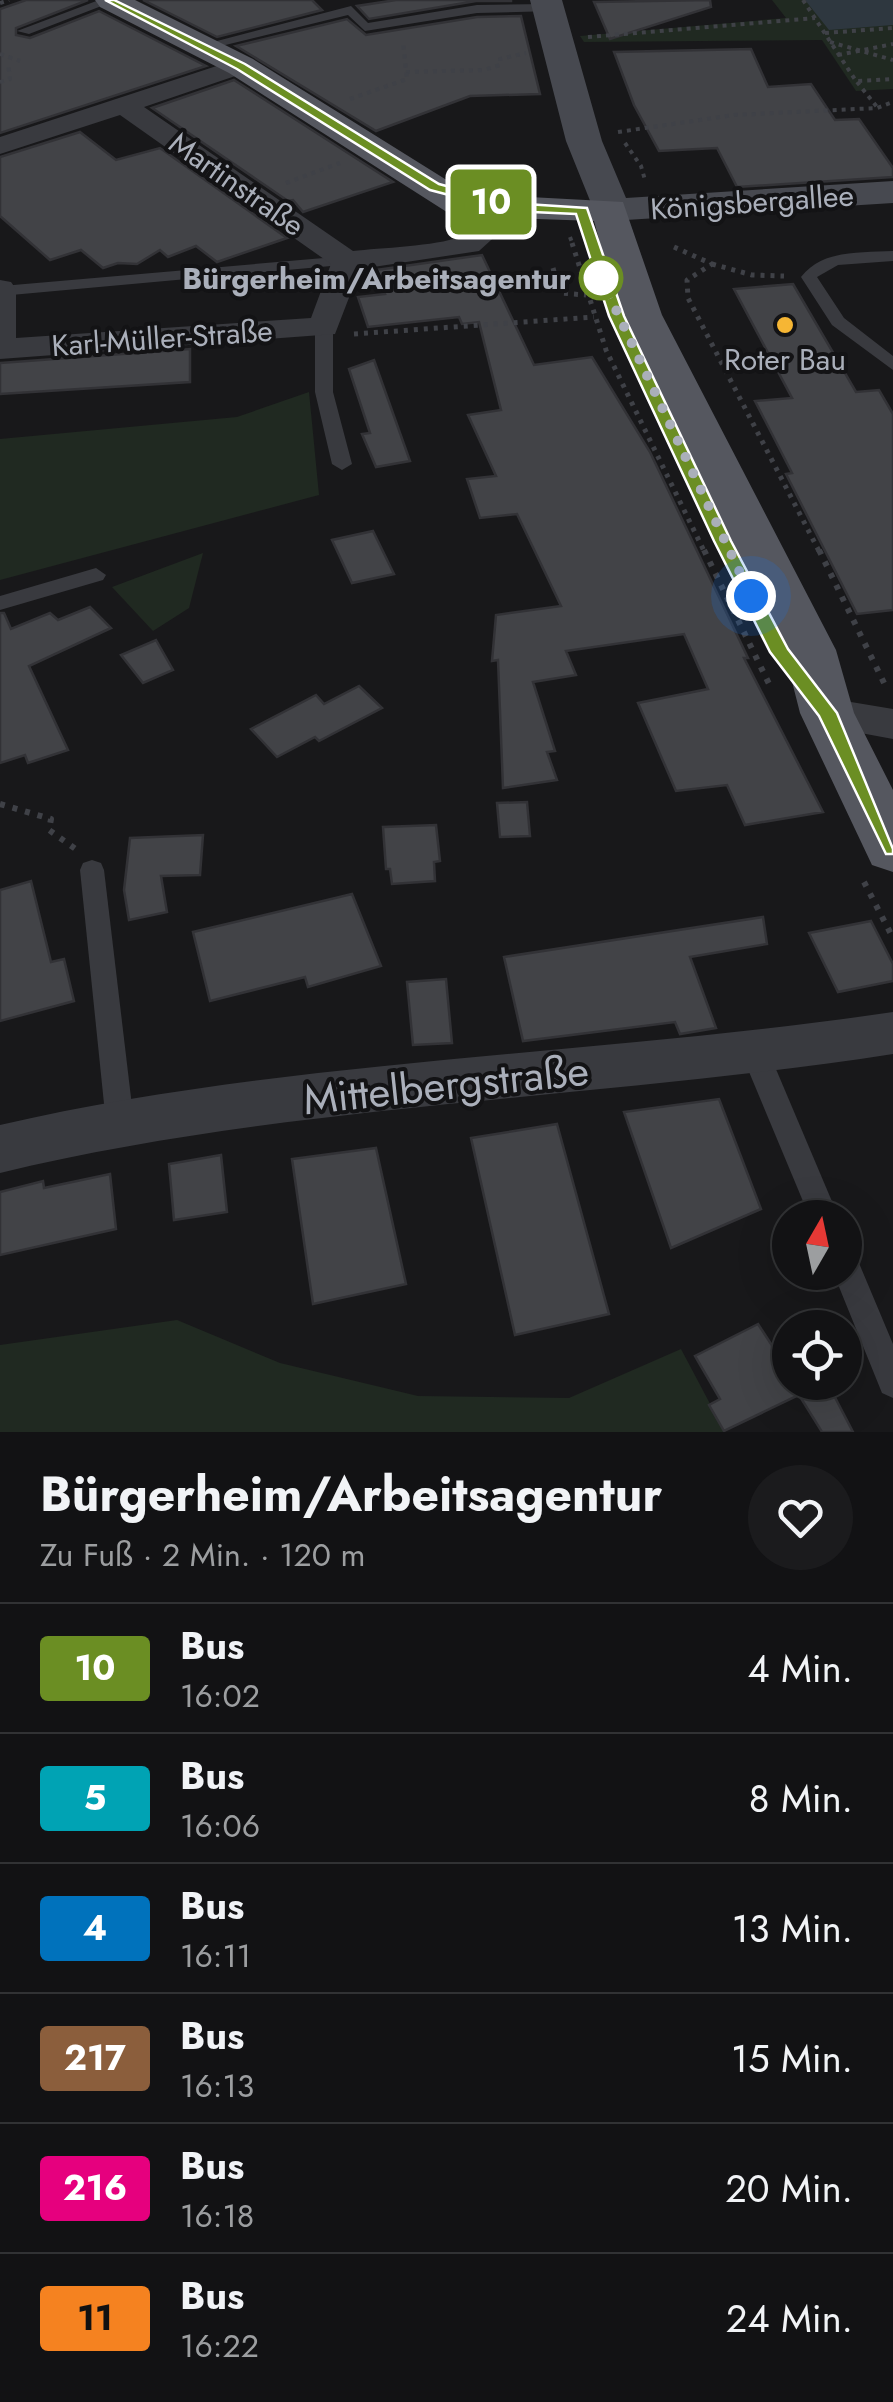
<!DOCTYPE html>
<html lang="de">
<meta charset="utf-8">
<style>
body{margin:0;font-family:Jost,sans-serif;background:#1b1b1d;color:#f1f3f6;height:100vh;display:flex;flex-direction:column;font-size:38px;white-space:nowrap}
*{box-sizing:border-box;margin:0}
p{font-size:32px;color:#9c9ea0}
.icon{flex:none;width:55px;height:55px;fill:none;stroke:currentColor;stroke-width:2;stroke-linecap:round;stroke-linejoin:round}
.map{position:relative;height:1432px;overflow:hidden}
.drawer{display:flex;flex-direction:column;background:#121214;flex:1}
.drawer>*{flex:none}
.badge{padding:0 20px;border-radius:8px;font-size:35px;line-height:65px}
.needle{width:65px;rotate:9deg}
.controls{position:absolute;left:772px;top:1200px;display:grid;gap:20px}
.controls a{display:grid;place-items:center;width:90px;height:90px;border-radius:50%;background:#121214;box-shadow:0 10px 40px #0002,0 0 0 2px #313234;font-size:50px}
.you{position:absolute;width:50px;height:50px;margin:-25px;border:8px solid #fff;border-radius:50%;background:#1a73e8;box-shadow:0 0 0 15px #1a73e833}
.map>.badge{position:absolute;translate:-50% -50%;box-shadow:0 0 0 5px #fff}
.round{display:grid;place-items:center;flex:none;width:105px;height:105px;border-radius:52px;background:#1b1b1d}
.overview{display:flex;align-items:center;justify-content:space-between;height:170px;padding:0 40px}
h1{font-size:48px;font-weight:700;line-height:75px}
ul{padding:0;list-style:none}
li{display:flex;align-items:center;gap:30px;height:130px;padding:0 40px;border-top:2px solid #313234}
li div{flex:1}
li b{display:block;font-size:38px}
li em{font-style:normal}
li .badge{min-width:110px;font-weight:700;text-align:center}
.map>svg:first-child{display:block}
</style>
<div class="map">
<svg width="893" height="1432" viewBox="0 0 893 1432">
<rect width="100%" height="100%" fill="#18181a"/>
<g fill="#202921">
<polygon points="772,0 893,0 893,89 856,91 822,40 584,42 580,36 786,18"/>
<polygon points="309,392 319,495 0,580 0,439 237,417"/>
<polygon points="203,553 189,608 153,631 112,587"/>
<polygon points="177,1320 280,1363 418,1396 569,1398 681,1349 725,1432 0,1432 0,1345"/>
</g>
<polygon fill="#2e373f" points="805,0 893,0 893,25 829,30"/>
<g fill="#424347" stroke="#323236" stroke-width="2.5">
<polygon points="26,0 88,0 16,28 16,35 30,38 99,11 206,66 0,133 0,9"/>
<polygon points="143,0 312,0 322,10 217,37"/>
<polygon points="396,0 511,0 511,1 476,1 369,19 357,6"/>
<polygon points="710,0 711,7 610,39 594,2"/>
<polygon points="521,16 540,94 470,96 376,131 236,46 347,19 366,35 477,17"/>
<polygon points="751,49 768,87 811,84 835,120 859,119 893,168 893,177 737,187 717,148 659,151 634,105 614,52"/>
<polygon points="234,80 337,146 393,182 303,212 293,200 288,201 152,108"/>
<polygon points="80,132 116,160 160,148 287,238 217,262 196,246 168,257 160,250 137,264 118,263 103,268 81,250 50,260 0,216 0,157"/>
<polygon points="482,255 534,365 592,357 650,452 748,658 744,658 823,812 745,825 727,785 676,791 638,703 708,689 684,634 566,651 576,675 533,682 555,751 547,752 557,780 503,788 498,660 492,661 496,615 561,606 517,514 480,518 467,479 496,476 468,415 501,410 479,322 462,324 459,317 368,327 358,297 385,294 376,270"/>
<polygon points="793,284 856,392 879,390 893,414 893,610 857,614 786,474 792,473 755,401 792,398 734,289"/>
<polygon points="190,349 190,382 0,394 0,363"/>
<polygon points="374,360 410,461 376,467 362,434 370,433 349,369"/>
<polygon points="373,531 394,574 352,583 332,540"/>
<polygon points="90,607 111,628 29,666 68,750 28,763 25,755 0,763 0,613 4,613 11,629 50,613 58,620"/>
<polygon points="156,640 173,670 143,683 121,655"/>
<polygon points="359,686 382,708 319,741 315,737 277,757 251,729 316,695 324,704"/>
<polygon points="527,802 530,836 500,837 497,803"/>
<polygon points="436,825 440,861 434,862 435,881 392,884 390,869 386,869 383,827"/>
<polygon points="203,835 200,875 161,876 167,912 129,920 124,890 130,838"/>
<polygon points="31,881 51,962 64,959 74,1001 0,1021 0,890"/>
<polygon points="352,894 381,966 308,987 305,977 210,1001 193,932"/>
<polygon points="763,917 767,944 690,957 716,1028 680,1034 675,1022 523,1041 504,957"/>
<polygon points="871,921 893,964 893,981 838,992 809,933"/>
<polygon points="446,979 452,1043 413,1045 407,982"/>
<polygon points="719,1099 761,1209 671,1248 624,1112"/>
<polygon points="557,1124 609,1314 515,1335 471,1138"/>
<polygon points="376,1148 406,1284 313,1304 292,1159"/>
<polygon points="221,1155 227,1212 174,1220 169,1164"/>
<polygon points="110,1174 116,1229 0,1255 0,1192 43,1181 44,1188"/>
<polygon points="758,1324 790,1373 790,1382 796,1382 803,1393 724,1431 709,1405 720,1399 695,1356"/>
<polygon points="827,1382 853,1432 822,1432 799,1395"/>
</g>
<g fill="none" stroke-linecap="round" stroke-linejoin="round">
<g stroke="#3f4147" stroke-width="4" stroke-dasharray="4 5" stroke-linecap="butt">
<polyline points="803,0 856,81 893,79"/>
<polyline points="0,3 9,0"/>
<polyline points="825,33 893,28"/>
<polyline points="588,37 815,18"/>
<polyline points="830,42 893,60"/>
<polyline points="0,54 20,61"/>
<polyline points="838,55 893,44"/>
<polyline points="406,72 484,70 500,65 500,59 526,53"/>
<polyline points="0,82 10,79 8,63"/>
<polyline points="857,82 877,107"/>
<polyline points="350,99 407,79 403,42"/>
<polyline points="618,132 734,115 877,108 893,102"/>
<polyline points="625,143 641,166 645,180"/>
<polyline points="286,183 340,163"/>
<polyline points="570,237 573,245"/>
</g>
<g stroke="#3f4147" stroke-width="5" stroke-dasharray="4 6" stroke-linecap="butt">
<polyline points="572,243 606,350 705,553"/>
<polyline points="674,247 712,264 687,280 688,298 820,553"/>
<polyline points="712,264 752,275 784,276"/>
<polyline points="553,268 560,293 586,295"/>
<polyline points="354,334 594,317"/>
</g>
<g stroke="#3f4147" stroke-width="6" stroke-dasharray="5 8" stroke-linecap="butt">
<polyline points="704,550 772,690"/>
<polyline points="819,550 887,689"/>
<polyline points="0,804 51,819 49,830 77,850"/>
<polyline points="864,882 893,938"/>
</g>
<g fill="#393a3f" fill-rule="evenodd">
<polygon points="99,0 117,0 29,34 17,31"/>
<polygon points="548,4 553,5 553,11 477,13 365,31 348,15 205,50 198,46 351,6 368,23 477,5"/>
<path d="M893 251V261L838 265 817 277 844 318 893 356V370L832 325 801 277C823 249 860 253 893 251Z"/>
<polygon points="347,256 355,261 353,264 0,296 2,286"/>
<polygon points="324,322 333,327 333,392 352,464 342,470 332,464 315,392 315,327"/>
<polygon points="96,568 106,575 103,580 0,610 0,596"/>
<polygon points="92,860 101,863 104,870 134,1123 130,1132 120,1135 110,1132 106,1123 80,870 83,863"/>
<polygon points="756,1043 766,1047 770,1055 839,1218 810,1218 742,1055 746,1047"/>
<polygon points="845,1252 856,1256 893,1344 893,1398 882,1393 833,1272 845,1272"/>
</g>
<g fill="#393a3f" fill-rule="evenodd">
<path d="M241 58 250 61 254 66 250 71 144 107 353 251C379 248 437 246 459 237 479 229 483 209 507 215L512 221 479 251 360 269 335 334 0 359V280L11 282 16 289V338L311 318 331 264 120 115 0 154V137Z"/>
<polygon points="827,698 893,709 893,739 812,724 806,713 812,702"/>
<path d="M893 1012V1054C598 1100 289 1103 0 1173V1125C292 1058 597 1056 893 1012Z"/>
</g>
<polygon fill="#474950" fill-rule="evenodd" points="530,0 562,0 602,141 626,198 893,181 893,203 610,221 597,218 566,141"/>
<polygon fill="#55575f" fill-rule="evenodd" points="95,0 135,0 253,59 445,179 511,196 623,202 662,315 836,650 854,713 893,790 893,872 872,865 800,713 784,650 620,315 594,221 510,218 483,211 466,219 453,216 229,73 100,7"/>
</g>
<polygon fill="#6b8e23" stroke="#fff" stroke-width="2.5" points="105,0 114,0 245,64 439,184 510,203 587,208 624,316 731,541 788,649 837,713 893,849 893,854 886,854 819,716 770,652 714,541 609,316 576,214 510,211 430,190 237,69"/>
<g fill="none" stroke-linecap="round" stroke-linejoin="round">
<polyline stroke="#aaafba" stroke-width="10" stroke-dasharray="0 18" points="601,278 751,596"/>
</g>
<circle fill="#fff" stroke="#6b8e23" stroke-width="5" cx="601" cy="278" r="20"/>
<circle fill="#f6b634" stroke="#131315" stroke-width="4" cx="785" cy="325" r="10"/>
<g text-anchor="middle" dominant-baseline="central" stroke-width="8" stroke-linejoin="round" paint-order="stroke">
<g font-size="30" fill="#aaafba" stroke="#131315">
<text transform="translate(237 184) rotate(35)">Martinstraße</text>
<text transform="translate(752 202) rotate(-4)">Königsbergallee</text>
<text transform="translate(162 338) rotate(-4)">Karl-Müller-Straße</text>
</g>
<g font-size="30" font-weight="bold" fill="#aaafba" stroke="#131315" text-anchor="end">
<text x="571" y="278">Bürgerheim/Arbeitsagentur</text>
</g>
<g font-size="30" fill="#aaafba" stroke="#131315">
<text x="785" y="359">Roter Bau</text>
</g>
<g font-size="42" fill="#aaafba" stroke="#131315">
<text transform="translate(446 1085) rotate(-6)">Mittelbergstraße</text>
</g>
</g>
</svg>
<div class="controls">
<a><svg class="needle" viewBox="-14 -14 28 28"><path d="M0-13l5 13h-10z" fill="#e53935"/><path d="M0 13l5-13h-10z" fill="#9c9ea0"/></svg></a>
<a><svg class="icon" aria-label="locate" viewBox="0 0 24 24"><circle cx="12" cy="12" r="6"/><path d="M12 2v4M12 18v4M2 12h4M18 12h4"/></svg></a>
</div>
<div class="you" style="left:751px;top:596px"></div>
<b class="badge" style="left:491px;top:202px;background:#6b8e23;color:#fff">10</b>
</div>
<section class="drawer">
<div class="overview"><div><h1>Bürgerheim/Arbeitsagentur</h1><p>Zu Fuß · 2 Min. · 120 m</p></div><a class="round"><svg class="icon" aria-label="heart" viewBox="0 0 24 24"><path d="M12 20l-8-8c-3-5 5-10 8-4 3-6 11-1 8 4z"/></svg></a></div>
<ul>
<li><span class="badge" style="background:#6b8e23;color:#fff">10</span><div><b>Bus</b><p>16:02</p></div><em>4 Min.</em></li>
<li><span class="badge" style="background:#00a3b4;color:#fff">5</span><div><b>Bus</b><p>16:06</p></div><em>8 Min.</em></li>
<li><span class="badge" style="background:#0072bc;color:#fff">4</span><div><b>Bus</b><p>16:11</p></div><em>13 Min.</em></li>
<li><span class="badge" style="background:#8b5e3c;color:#fff">217</span><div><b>Bus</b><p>16:13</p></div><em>15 Min.</em></li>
<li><span class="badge" style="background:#e6007e;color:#fff">216</span><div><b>Bus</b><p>16:18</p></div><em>20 Min.</em></li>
<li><span class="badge" style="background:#f58220;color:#111">11</span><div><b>Bus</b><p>16:22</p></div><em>24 Min.</em></li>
</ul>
</section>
